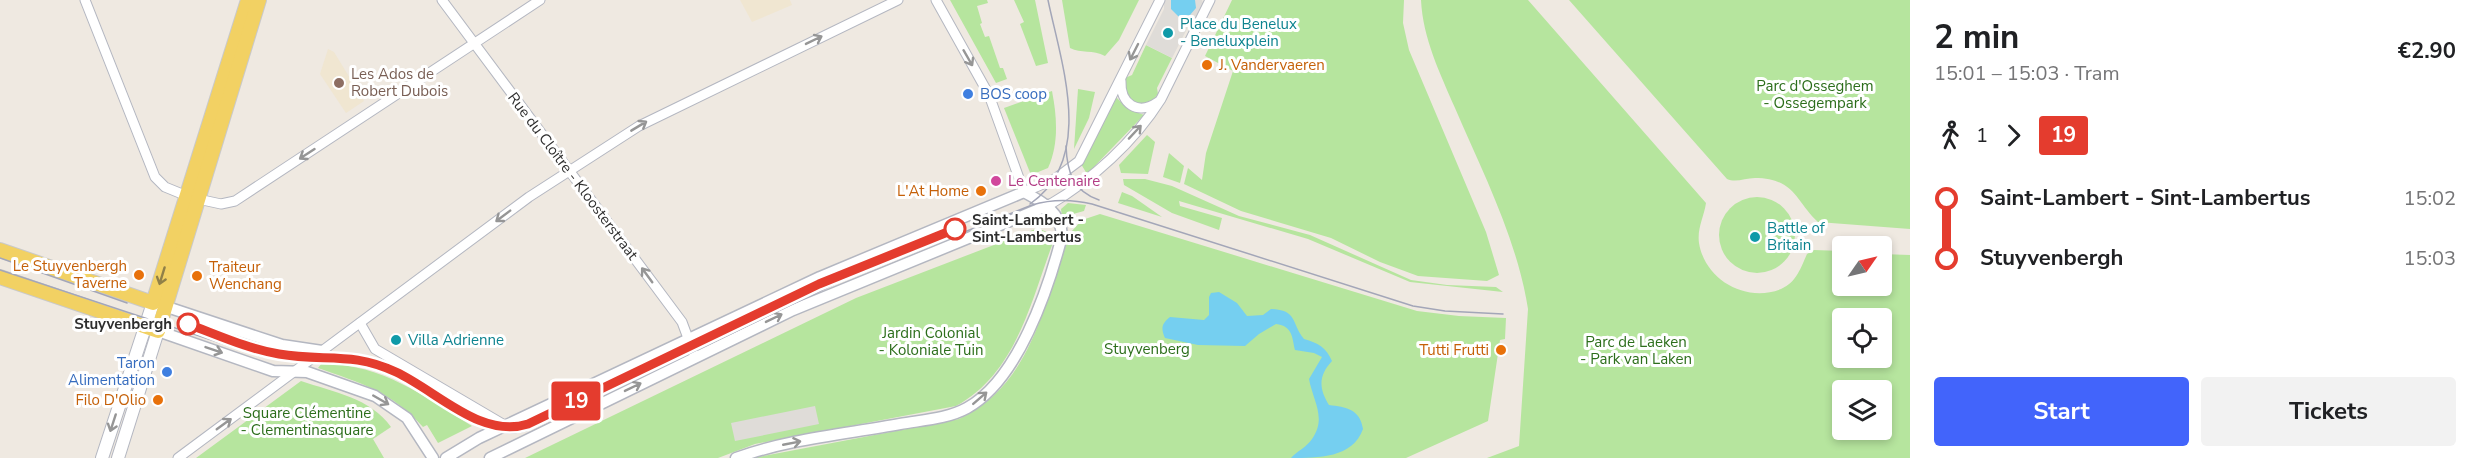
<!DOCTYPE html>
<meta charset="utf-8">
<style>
body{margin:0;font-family:"Nunito Sans",sans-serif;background:#f2f2f2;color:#202124;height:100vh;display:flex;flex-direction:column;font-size:22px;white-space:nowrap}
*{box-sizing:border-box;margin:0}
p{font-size:20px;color:#757577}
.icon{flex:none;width:33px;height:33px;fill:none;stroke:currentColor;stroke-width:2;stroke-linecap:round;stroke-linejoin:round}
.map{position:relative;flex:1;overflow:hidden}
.sheet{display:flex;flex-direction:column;background:#fff;width:570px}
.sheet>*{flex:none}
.badge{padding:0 12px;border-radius:4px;font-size:21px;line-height:39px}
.needle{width:39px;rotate:56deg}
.tools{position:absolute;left:1832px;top:236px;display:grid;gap:12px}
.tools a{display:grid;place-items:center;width:60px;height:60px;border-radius:6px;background:#fff;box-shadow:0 3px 9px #0003;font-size:30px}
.map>.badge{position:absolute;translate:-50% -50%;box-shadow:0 0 0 3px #fff}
.legs{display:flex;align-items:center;gap:9px;height:66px;padding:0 24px;font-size:20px}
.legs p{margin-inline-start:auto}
.overview{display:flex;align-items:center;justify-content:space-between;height:102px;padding:0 24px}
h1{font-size:33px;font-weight:700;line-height:45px}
.primary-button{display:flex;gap:12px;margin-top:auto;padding:12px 24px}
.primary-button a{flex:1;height:69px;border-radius:6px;background:#4264fb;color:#fff;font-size:24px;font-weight:700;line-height:69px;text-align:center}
.primary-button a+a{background:#f2f2f2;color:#202124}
ul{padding:0 24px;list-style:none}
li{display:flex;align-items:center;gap:21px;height:60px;font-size:22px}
li i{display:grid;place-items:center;width:9px;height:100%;margin:0 8px;background:currentColor}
li i::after{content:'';width:15px;height:15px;margin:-8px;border:4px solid;border-radius:50%;background:#fff}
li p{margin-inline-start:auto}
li:first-child i{background:linear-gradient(#0000 50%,currentColor 0)}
li:last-child i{background:linear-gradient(currentColor 50%,#0000 0)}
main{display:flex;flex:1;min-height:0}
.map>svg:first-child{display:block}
</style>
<main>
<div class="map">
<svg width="1910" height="458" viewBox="0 0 1910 458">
<rect width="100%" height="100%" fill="#efe9e1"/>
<g fill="#f0e6d1">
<polygon points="740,0 790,0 792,5 752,22"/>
<polygon points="328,49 334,52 364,101 346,113 320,74"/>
</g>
<g fill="#b6e59e" fill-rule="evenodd">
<polygon points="950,0 987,0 988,3 977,6 982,23 980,24 985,37 989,36 1000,68 1003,68 1007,79 996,83"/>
<polygon points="1014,0 1035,0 1048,63 1036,66 1020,24 1024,22"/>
<path d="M1062 0H1139L1119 40 1105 56C1093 49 1081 54 1070 48Z"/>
<polygon points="1232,0 1404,0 1403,23 1409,50 1486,232 1499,275 1487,281 1418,276 1380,262 1331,238 1241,211 1184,184 1188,168 1202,180 1206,153 1233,71 1205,56"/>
<path d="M1421 0H1528L1706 203C1704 217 1697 228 1699 243 1705 280 1746 303 1781 289 1797 282 1801 267 1807 254L1814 250 1842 251V285H1881V254L1910 255V458H1487L1519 446 1528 309C1517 239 1483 173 1455 108 1440 73 1423 39 1421 0ZM1842 318H1881V357H1842ZM1842 390H1881V429H1842Z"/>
<path d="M1569 0H1910V229L1818 222C1796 202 1795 178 1755 178 1745 178 1736 183 1727 179Z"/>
<path d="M1146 45 1172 58 1157 88 1158 94C1150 105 1141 106 1129 99L1124 84 1125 78 1132 75Z"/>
<polygon points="1078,89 1095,92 1089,118 1074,149"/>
<path d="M1052 91C1057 117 1059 144 1048 168L1031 175 1004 108Z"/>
<polygon points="1116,97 1128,109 1144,115 1087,174 1081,164"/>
<polygon points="1147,135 1155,142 1148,174 1121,173 1119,165"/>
<polygon points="1169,153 1184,166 1180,183 1163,177"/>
<polygon points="1123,179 1145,179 1172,186 1239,216 1310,235 1411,280 1447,285 1496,287 1503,292 1410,282 1308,239 1179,201 1180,206 1222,218 1219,230 1172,213 1124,185"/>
<polygon points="1122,192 1132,196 1162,217 1118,203"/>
<circle cx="1757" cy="235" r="38"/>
<polygon points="1068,203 1086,205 1084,211 1062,217 1061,209"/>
<path d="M1100 214 1417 311 1459 316 1506 318 1505 339 1500 340 1488 421 1406 458H753L959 419C1033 385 1044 300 1071 232L1082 220Z"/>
<path d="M1038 228 1053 235 1054 240C1031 300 1017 373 956 406L755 444 718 458H525L856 298Z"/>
<path d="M322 363C386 366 420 394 472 426L438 443 427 425 423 427C392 392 361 383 318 368Z"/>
<path d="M301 381C333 392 371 398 391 427L373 439 384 458H196Z"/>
</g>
<g fill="#dfdcd8">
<polygon points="1164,0 1202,0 1204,5 1196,19 1191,21 1172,58 1146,45 1164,9"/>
<polygon points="815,406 819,424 735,441 731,423"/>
</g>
<g fill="#75cff0">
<polygon points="1171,0 1195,0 1196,8 1190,15 1179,17 1171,9"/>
<path d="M1219 292 1237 303 1247 316 1263 315 1271 309C1298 310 1291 323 1304 339 1318 343 1326 347 1332 361 1318 376 1319 389 1329 405 1346 407 1360 409 1363 429 1353 458 1318 458 1291 458 1297 451 1307 447 1312 439 1327 418 1313 401 1309 379L1322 357 1314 353 1295 350C1292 338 1293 326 1276 324L1259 334 1245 346 1198 345 1165 338C1161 329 1161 324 1170 317L1204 320 1209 315V297L1211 293Z"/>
</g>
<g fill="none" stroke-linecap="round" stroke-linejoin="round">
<g stroke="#b4b7c1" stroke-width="11">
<g id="minor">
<polyline points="85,0 155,177 165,187 187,196"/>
<polyline points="442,0 682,322 695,357"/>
<polyline points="936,0 989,95 1024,192 1055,179 1079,161 1160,0"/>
<path d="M1121 81C1120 104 1138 116 1158 102"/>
<polyline points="198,199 221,204 235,201 540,0"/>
<path d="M1049 205C1092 180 1134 142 1161 99L1210 0"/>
<polyline points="360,323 375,349 506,426"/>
<polyline points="178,458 529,197 639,126 898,0"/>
</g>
</g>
<g stroke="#b4b7c1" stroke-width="13">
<g id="tertiary">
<polyline points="158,304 282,345 322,351"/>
<polyline points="158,331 273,371 307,372 375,396 407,418 433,458"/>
<path d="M446 458 479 438 820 277 1024 192C1043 202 1061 212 1062 236 1048 290 1018 380 967 408 947 419 922 420 900 424 846 434 788 439 736 458"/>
<polyline points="490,458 793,310 1049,205"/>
</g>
</g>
<g stroke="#b4b7c1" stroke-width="14">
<g id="secondary">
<polyline points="102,458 153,303"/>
<polyline points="118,458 158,331"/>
</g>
</g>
<g stroke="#c9c9c9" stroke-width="16">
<g id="primary">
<polyline points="0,250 153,303 248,0"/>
<polyline points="0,277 158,331 259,0"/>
</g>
</g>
<use href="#minor" stroke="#fff" stroke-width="9"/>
<use href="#tertiary" stroke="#fff" stroke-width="10"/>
<use href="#secondary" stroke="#fff" stroke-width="12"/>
<use href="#primary" stroke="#f2d163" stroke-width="14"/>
<g stroke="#a3a6b8" stroke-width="1.5">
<path d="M1066 146C1067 172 1073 191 1099 200"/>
<path d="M1030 204C1096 158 1061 63 1048 0"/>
<polyline points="0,258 127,303"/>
<path d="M0 270 260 356C307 367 348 355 395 377 436 395 483 447 531 429L839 282 1032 205C1052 199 1071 199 1092 204L1413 306 1445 311 1503 314"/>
</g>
</g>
<defs><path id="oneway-shaft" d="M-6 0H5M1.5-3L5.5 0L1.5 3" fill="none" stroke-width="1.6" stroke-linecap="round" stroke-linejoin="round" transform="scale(1.5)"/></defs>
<g stroke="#969696">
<use href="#oneway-shaft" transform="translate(814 40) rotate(-26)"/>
<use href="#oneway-shaft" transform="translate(1134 52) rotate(117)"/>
<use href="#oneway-shaft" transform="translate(968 58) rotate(60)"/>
<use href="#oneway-shaft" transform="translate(639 126) rotate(-31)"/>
<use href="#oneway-shaft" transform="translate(1135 132) rotate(-47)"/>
<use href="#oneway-shaft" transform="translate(307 154) rotate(147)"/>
<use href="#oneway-shaft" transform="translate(503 216) rotate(143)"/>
<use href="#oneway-shaft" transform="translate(647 275) rotate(-126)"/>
<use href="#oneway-shaft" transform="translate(774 318) rotate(-26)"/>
<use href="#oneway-shaft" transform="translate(214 350) rotate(19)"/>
<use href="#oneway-shaft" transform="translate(633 387) rotate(-26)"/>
<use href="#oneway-shaft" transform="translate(980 398) rotate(-41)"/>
<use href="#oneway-shaft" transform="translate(381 400) rotate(30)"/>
<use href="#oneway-shaft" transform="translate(113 423) rotate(108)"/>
<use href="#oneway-shaft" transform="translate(224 424) rotate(-36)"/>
<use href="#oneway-shaft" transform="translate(792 443) rotate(-11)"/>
</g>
<use stroke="#908048" href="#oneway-shaft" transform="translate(162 276) rotate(107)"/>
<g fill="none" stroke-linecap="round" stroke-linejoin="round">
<g stroke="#fff" stroke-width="14">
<path id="line-1" d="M188 324C218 335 248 349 279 354 324 362 351 351 396 372 437 391 481 439 528 424L819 284 955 229"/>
</g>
<use href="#line-1" stroke="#e43c2e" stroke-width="9"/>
</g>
<g fill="#0f9aa8" stroke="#fff" stroke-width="2">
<circle cx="1168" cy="33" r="6"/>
<circle cx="1755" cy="237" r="6"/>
<circle cx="396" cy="340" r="6"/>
</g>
<g fill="#e8710a" stroke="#fff" stroke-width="2">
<circle cx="1207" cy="65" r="6"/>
<circle cx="981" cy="191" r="6"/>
<circle cx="139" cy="275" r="6"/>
<circle cx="197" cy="276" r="6"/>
<circle cx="1501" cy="350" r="6"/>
<circle cx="158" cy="400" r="6"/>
</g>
<circle fill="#8d6e63" stroke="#fff" stroke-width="2" cx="339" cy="83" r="6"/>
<g fill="#3f7fe0" stroke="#fff" stroke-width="2">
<circle cx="968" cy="94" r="6"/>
<circle cx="167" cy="372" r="6"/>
</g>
<circle fill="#d1479c" stroke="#fff" stroke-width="2" cx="996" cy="181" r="6"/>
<g fill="#fff" stroke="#e43c2e" stroke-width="3">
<circle cx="955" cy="229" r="10"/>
<circle cx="188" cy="324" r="10"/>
</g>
<g text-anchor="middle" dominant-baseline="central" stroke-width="6" stroke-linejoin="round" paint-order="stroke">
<g font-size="15" fill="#0d838f" stroke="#fff" text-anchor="start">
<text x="1180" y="24">Place du Benelux<tspan x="1180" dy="17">- Beneluxplein</tspan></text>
<text x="1767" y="228">Battle of<tspan x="1767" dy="17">Britain</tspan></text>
<text x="408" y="340">Villa Adrienne</text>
</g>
<g font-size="15" fill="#c56008" stroke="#fff" text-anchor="end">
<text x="1219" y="65" text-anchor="start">J. Vandervaeren</text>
<text x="969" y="191">L'At Home</text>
<text x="127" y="266">Le Stuyvenbergh<tspan x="127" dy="17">Taverne</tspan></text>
<text x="209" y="267" text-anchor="start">Traiteur<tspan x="209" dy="17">Wenchang</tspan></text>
<text x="1489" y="350">Tutti Frutti</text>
<text x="146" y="400">Filo D'Olio</text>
</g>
<g font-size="15" fill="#785e54" stroke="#fff" text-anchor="start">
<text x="351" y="74">Les Ados de<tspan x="351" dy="17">Robert Dubois</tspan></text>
</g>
<g font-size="15" fill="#2c6e1b" stroke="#fff">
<text x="1815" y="86">Parc d'Osseghem<tspan x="1815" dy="17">- Ossegempark</tspan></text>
<text x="931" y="333">Jardin Colonial<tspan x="931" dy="17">- Koloniale Tuin</tspan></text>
<text x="1636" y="342">Parc de Laeken<tspan x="1636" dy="17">- Park van Laken</tspan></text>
<text x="1147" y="349">Stuyvenberg</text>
<text x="307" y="413">Square Clémentine<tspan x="307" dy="17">- Clementinasquare</tspan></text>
</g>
<g font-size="15" fill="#366cbe" stroke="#fff" text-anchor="start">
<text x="980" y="94">BOS coop</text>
<text x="155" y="363" text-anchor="end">Taron<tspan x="155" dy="17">Alimentation</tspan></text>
</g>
<g font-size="15" fill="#2e2e2e" stroke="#fff">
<text transform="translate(573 176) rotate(53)">Rue du Cloître - Kloosterstraat</text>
</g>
<g font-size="15" fill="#b23c85" stroke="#fff" text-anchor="start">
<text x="1008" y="181">Le Centenaire</text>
</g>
<g font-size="15" font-weight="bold" fill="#2e2e2e" stroke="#fff" text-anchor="start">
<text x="972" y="220">Saint-Lambert -<tspan x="972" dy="17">Sint-Lambertus</tspan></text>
<text x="172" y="324" text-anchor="end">Stuyvenbergh</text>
</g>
</g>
</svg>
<div class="tools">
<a><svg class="needle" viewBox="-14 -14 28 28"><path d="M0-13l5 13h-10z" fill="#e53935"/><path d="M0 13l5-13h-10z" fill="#757577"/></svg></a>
<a><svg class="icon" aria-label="locate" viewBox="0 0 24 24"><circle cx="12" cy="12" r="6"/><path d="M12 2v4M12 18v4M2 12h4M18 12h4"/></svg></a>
<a><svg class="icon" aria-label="layers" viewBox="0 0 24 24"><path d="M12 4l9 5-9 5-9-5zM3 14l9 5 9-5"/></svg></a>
</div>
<b class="badge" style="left:576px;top:401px;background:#e43c2e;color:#fff">19</b>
</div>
<section class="sheet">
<div class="overview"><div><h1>2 min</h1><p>15:01 – 15:03 · Tram</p></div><b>€2.90</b></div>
<div class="legs"><svg class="icon" aria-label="walk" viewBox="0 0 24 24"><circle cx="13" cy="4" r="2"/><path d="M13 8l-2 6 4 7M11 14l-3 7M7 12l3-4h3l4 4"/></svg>1<svg class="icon" aria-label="forward" viewBox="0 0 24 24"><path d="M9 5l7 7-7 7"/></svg><b class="badge" style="background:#e43c2e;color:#fff">19</b></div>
<ul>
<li><i style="color:#e43c2e"></i><b>Saint-Lambert - Sint-Lambertus</b><p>15:02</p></li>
<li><i style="color:#e43c2e"></i><b>Stuyvenbergh</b><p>15:03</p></li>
</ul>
<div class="primary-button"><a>Start</a><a>Tickets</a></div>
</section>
</main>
